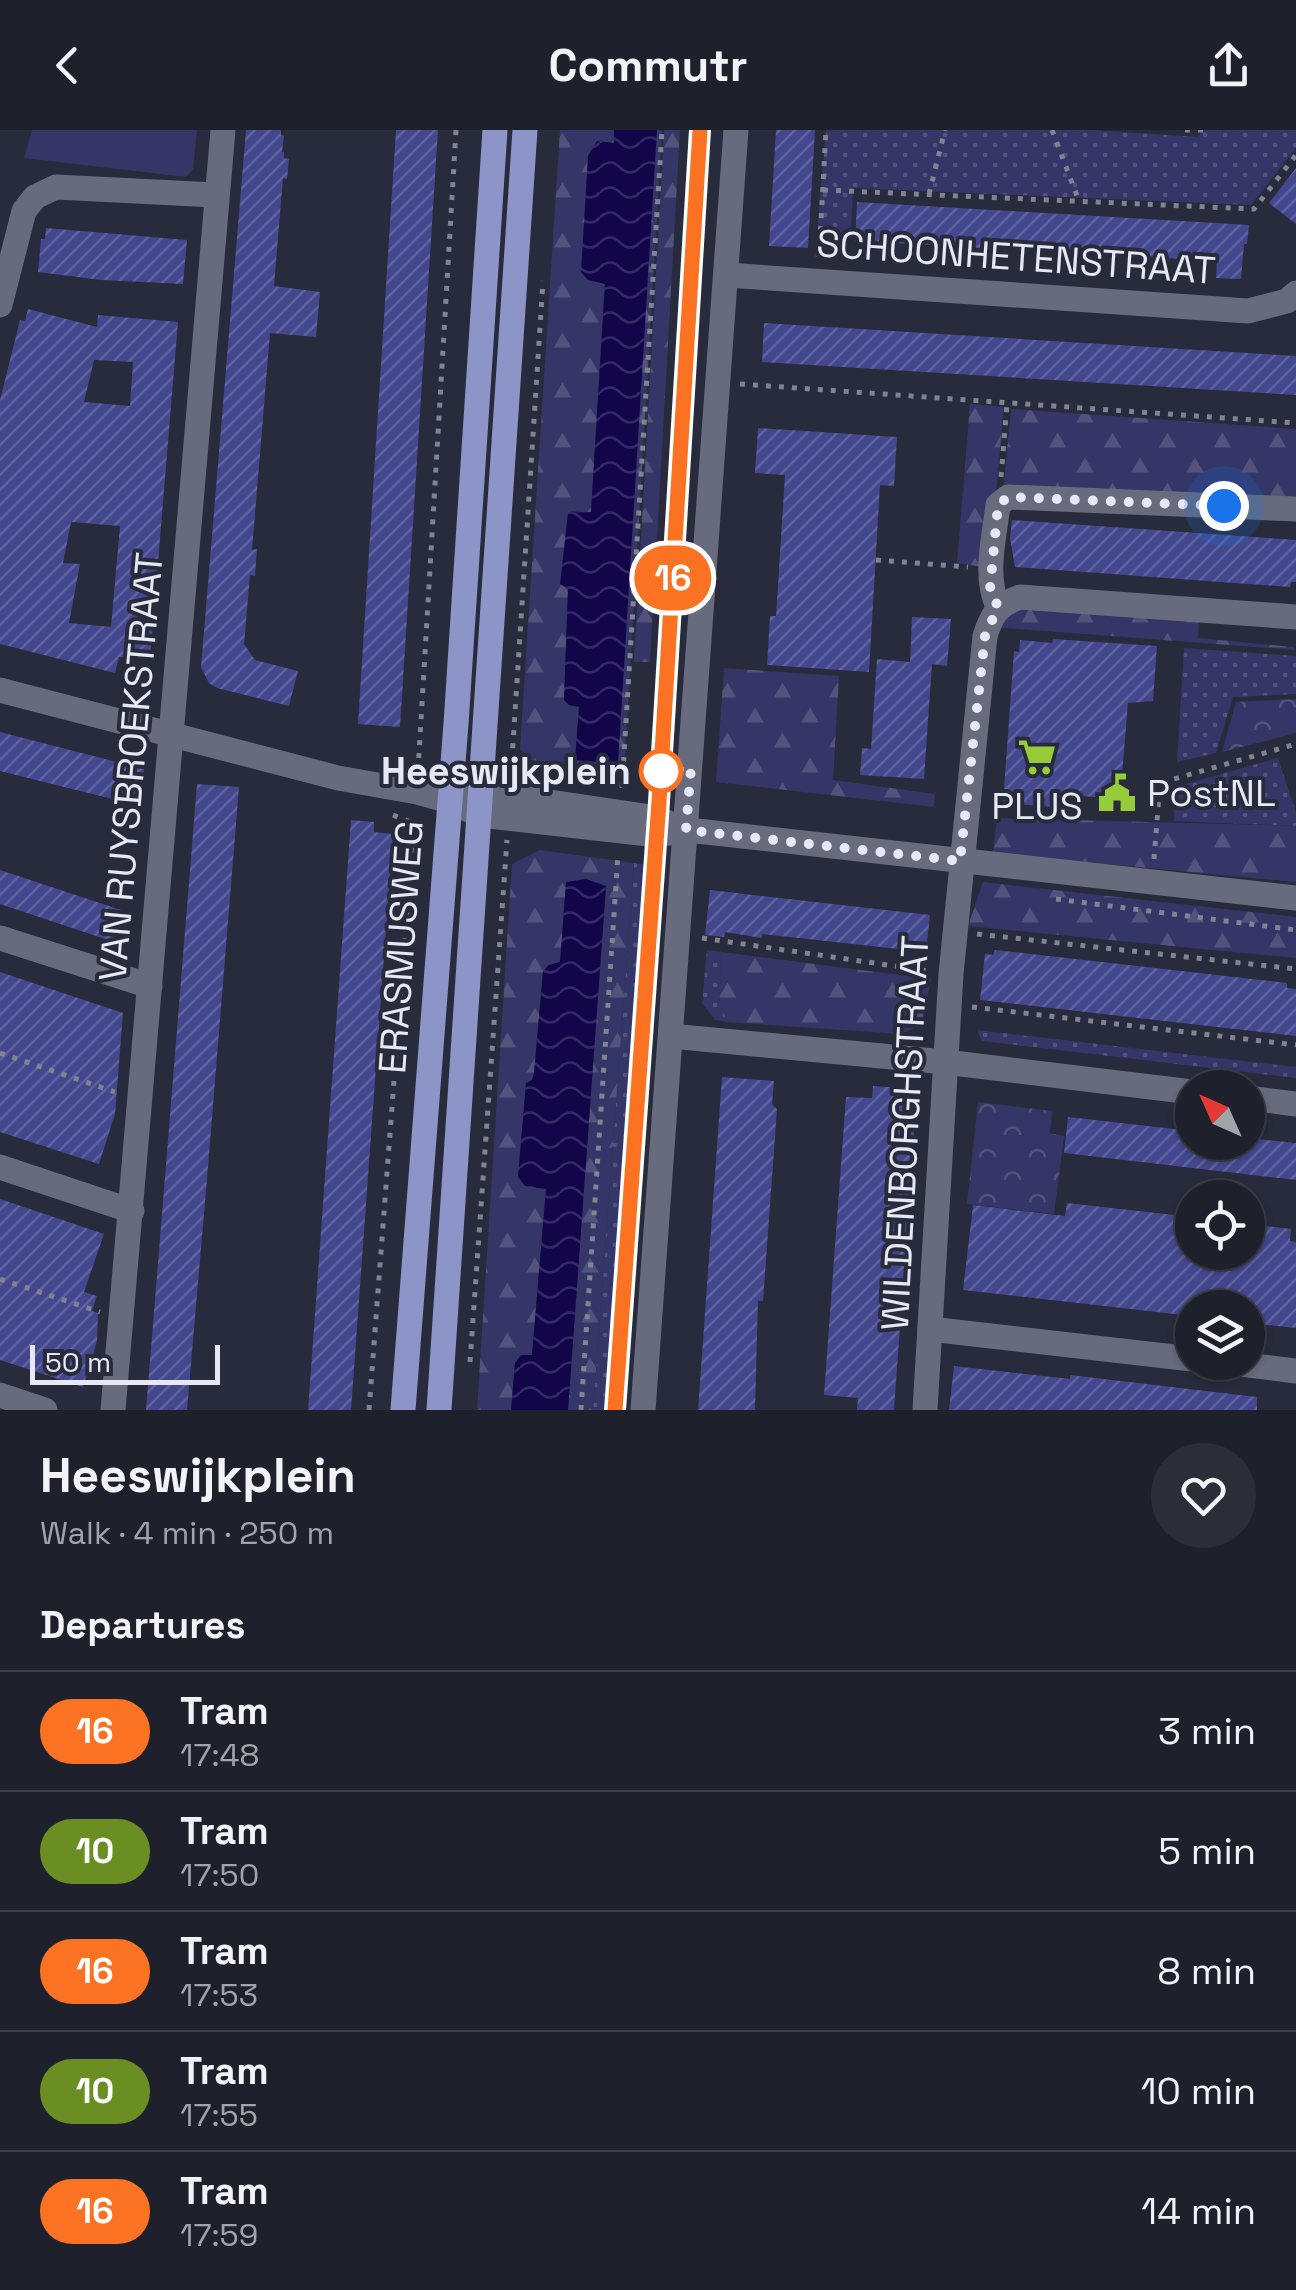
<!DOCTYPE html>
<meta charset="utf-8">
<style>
body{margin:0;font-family:"Space Grotesk",sans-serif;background:#2b2d38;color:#f1f3f6;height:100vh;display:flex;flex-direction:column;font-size:38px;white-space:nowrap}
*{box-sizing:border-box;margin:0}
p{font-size:32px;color:#a1a3a9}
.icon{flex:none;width:55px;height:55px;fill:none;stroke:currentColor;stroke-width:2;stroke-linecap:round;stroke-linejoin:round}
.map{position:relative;height:1280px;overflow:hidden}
.panel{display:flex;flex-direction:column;background:#1e202c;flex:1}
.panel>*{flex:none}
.badge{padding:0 20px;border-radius:32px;font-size:35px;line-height:65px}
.needle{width:65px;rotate:315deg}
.fabs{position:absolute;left:1175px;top:940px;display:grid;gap:20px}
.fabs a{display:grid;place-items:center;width:90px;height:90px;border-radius:50%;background:#1e202c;box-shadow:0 2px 8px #0004,0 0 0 2px #3c3e48;font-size:50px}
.scale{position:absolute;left:30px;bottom:25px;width:190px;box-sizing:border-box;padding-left:10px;border:5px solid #e6e8f3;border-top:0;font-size:28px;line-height:35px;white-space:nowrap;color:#e6e8f3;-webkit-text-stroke:8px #282b3b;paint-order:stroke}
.you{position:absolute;width:50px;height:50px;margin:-25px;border:8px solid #fff;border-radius:50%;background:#1a73e8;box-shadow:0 0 0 15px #1a73e833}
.map>.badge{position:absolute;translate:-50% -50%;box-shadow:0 0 0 5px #fff}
h2{padding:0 40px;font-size:38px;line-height:90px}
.round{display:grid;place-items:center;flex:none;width:105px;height:105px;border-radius:52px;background:#2b2d38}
.headline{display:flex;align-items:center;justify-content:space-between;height:170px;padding:0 40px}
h1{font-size:48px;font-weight:800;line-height:75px}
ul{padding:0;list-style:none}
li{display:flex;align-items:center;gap:30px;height:120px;padding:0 40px;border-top:2px solid #3c3e48}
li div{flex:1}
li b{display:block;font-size:38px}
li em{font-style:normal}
li .badge{min-width:110px;font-weight:700;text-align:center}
header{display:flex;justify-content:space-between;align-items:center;height:130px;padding:0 40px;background:#1e202c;font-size:45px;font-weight:800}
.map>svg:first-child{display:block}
</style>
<header><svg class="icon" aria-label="back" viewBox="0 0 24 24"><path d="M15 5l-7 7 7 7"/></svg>Commutr<svg class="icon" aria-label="share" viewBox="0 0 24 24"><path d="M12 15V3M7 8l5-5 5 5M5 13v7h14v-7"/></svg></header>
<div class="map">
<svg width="1296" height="1280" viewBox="0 0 1296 1280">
<defs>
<pattern id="grass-dots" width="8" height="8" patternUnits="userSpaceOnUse" patternTransform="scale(2.5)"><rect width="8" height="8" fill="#333666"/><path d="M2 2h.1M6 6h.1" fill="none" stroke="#51537c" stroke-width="1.8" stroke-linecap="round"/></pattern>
<pattern id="forest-firs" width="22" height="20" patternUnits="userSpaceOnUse" patternTransform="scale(2.5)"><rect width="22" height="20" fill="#333666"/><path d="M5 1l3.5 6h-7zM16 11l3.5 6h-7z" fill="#51537c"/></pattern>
<pattern id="park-crowns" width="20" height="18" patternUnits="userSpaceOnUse" patternTransform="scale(2.5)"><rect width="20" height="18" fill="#333666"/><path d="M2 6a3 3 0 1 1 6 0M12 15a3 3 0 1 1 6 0" fill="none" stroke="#51537c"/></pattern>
<pattern id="water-waves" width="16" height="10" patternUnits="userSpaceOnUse" patternTransform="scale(2.5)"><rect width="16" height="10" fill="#12054a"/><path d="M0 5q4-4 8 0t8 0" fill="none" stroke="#342965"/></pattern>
<pattern id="building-hatch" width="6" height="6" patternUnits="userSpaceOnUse" patternTransform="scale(2.5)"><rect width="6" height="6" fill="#43478e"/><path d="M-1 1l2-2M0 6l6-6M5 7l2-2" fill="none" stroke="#5e629e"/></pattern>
</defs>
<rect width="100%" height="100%" fill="#282b3b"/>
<g fill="url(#grass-dots)">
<polygon points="826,0 1092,0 1198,7 1203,0 1296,0 1296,18 1251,75 853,58 851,103 827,102 826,126 815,127"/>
<polygon points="1184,518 1296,526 1296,564 1233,567 1216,623 1177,632"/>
<polygon points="1278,628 1296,683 1296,696 1174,691 1175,657"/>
<polygon points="634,733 659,737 621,1280 593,1280"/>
<polygon points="707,820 722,822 719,875 723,879 727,892 715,890 702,873"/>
<polygon points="977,900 1296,937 1296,948 982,911"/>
</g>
<g fill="url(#forest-firs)">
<polygon points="560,0 614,0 591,383 571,381 564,570 579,576 575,629 657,0 662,0 624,642 532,630 520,619"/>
<polygon points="664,0 680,0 650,532 634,532"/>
<polygon points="970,274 1004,277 989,438 957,433"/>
<polygon points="1011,279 1296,299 1296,375 1003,362"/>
<polygon points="999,472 1199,489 1198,508 1293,517 1296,520 992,497"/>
<polygon points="724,538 839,546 833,650 935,664 934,677 716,652"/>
<polygon points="997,688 1296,696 1296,752 993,723"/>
<polygon points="540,720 634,733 593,1280 568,1280 606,757 566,753 560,833 543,842 534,943 532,950 526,954 518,1047 546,1058 532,1225 515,1233 511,1280 477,1280 512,734"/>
<polygon points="983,752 1296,787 1296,828 968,796"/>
<polygon points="722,822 931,849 921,895 902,904 727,892 723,879 719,875"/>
</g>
<g fill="url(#park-crowns)">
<polygon points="1296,569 1296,603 1222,622 1236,572"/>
<polygon points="978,972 1052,981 1050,1003 1064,1006 1054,1084 967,1074"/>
</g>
<polygon fill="#333666" points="32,0 197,0 193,39 186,47 24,28"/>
<g fill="url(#water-waves)">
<polygon points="614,0 657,0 618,634 575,630 579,577 569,575 564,570 568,459 560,454 568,383 591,382 605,154 588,150 581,142 588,26 597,11 614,13"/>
<polygon points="586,749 606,756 568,1280 511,1280 515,1233 521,1225 532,1225 546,1059 525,1056 518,1047 526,953 532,950 534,943 543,841 549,835 560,832 566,752"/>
</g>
<g fill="url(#building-hatch)" fill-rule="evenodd">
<polygon points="246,0 281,0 281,5 284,6 282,22 284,22 284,28 289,29 287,49 283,48 274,156 320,162 316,207 270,203 252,420 257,419 255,446 250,445 244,514 255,530 298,541 289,576 217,558 209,553 201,537"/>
<polygon points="396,0 438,0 400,597 358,594"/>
<polygon points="776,0 815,0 808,118 769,116"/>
<polygon points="1296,38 1296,94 1269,73"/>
<polygon points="857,72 1249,95 1247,114 1244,114 1241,149 1216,148 1217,131 855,111"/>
<polygon points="46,98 187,110 183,154 101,150 38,142 41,109 45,109"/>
<path d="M28 179 97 197 98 185 178 192 150 529 119 527 115 543 0 514V270L20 190 25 191ZM94 230 133 232 130 276 84 272ZM71 392 120 396 111 497 69 493 80 434 63 433Z"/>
<polygon points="764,193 1296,226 1296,265 762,232"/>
<polygon points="758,298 897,307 894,356 880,355 869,542 767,535 770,486 776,486 785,345 755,343"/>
<polygon points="1012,390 1296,410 1296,452 1291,452 1290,457 1015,437 1010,408"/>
<polygon points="912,487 951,489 947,536 932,534 924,649 860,645 862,618 871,619 877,529 910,532"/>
<polygon points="1053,509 1157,516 1153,571 1128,573 1120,669 1055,664 1054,677 1003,673 1014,521 1019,522 1020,510 1052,513"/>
<polygon points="0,602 144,639 140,676 0,641"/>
<polygon points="197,654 239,657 207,1049 187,1280 146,1280"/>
<polygon points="351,690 374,692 374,702 393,704 351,1280 308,1280"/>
<polygon points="0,740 124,781 114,812 0,774"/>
<polygon points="710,760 930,785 926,822 762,804 762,808 725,802 724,807 705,805"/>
<polygon points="995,820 1287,853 1287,858 1296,859 1296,906 980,870 985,824 993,825"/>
<polygon points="0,842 123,883 115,984 99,1034 0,1002"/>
<polygon points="722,947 774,951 772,974 777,979 763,1171 758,1171 755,1280 698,1280"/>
<polygon points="873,956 917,959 894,1280 857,1280 858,1268 824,1265 846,967 872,968"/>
<polygon points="1068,987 1192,1001 1192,1012 1248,1012 1248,1008 1296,1013 1296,1050 1064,1023"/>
<polygon points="0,1069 104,1104 84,1162 97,1166 92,1181 98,1183 97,1211 83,1257 0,1230"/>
<polygon points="1067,1073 1192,1087 1192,1122 1248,1122 1248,1094 1291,1099 1290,1111 1296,1112 1296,1198 1248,1193 1248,1178 1192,1178 1192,1186 963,1160 973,1075 1065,1086"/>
<polygon points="954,1236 1070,1249 1070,1245 1257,1267 1257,1280 949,1280"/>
</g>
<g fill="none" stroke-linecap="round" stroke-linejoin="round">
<g stroke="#818391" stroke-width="5" stroke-dasharray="5 8" stroke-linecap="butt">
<polyline points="1052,0 1079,71"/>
<polyline points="1185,0 1207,0"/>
<polyline points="823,60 1254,79 1296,25"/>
<polyline points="929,64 945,0"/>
<polyline points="819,127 826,0"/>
<polyline points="740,254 1296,293"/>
<polyline points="1001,347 1007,274"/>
<polyline points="876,430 968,437"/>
<polyline points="418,641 456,0"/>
<polyline points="511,644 543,151"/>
<polyline points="622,658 662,0"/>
<polyline points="393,685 413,693 423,708"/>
<polyline points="1154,729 1160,653 1296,614"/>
<polyline points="1056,769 1296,800"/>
<polyline points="977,804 1296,839"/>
<polyline points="702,808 929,841"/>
<polyline points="972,877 1296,915"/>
<polyline points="0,923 115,962"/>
<polyline points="0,1149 100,1182"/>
<polyline points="470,1232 507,710"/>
<polyline points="369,1280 414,687"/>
<polyline points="581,1280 618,724"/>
</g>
<g stroke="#686b7e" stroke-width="25">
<polyline points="727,145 1248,181 1287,171 1296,163"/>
<polyline points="0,175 24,81 35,67 56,57 215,65"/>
<path d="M998 477C984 446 994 409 998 375L1008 367 1296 379"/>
<polyline points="0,560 338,648 417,662 449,671 480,685 657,705 686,700 706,702 1296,768"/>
<polyline points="462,668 482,662 658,688 672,695"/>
<polyline points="0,808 150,856"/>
<polyline points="671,906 945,932 1192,962"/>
<polyline points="1248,968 1296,974"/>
<polyline points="0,1037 132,1081"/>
<polyline points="930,1199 1192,1229"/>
<polyline points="1224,1232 1296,1241"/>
<polyline points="0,1265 45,1280"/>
<polyline points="113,1280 223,0"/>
<polyline points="643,1280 736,0"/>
<path d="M925 1280 951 844 985 506C992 484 998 475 1020 467L1296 487"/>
</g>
<g stroke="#8d94c7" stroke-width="25">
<polyline points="403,1280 456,594 495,0"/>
<polyline points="439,1280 525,0"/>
</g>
<polyline stroke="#b3b6c2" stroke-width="2.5" points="615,1280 659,673 700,0"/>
</g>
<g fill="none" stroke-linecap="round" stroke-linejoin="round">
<g stroke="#fff" stroke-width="22">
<polyline id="line" points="615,1280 659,672 700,0"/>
</g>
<use href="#line" stroke="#fa7222" stroke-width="15"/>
<polyline stroke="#e6e8f3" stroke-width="10" stroke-dasharray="0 18" points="661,641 691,638 686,700 960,731 985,506 998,477 990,459 998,375 1008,367 1224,376"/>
</g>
<defs>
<g id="supermarket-bare" transform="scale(3)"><path d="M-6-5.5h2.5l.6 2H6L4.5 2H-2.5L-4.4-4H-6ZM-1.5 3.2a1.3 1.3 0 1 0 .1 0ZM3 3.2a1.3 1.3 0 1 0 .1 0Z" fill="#96cc3a" stroke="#282b3b" stroke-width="2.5" paint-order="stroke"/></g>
<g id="civic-bare" transform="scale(3)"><path d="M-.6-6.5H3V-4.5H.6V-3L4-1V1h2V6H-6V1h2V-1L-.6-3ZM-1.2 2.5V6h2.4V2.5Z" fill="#96cc3a" stroke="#282b3b" stroke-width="2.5" paint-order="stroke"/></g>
</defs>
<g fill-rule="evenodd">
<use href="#supermarket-bare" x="1037" y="627"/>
<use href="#civic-bare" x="1117" y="663"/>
</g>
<circle fill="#fff" stroke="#fa7222" stroke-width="5" cx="661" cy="641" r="20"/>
<g text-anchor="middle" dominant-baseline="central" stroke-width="8" stroke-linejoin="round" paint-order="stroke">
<g font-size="38" fill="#e6e8f3" stroke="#282b3b">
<text transform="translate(1016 127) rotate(4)">SCHOONHETENSTRAAT</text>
<text transform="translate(131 637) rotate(-85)">VAN RUYSBROEKSTRAAT</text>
<text transform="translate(401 817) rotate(-86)">ERASMUSWEG</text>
<text transform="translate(905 1003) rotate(-87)">WILDENBORGHSTRAAT</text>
</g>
<g font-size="38" font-weight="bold" fill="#e6e8f3" stroke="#282b3b" text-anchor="end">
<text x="631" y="641">Heeswijkplein</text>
</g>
<g font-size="38" fill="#e6e8f3" stroke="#282b3b" text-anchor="start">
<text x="1147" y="663">PostNL</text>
<text x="1037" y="676" text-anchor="middle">PLUS</text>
</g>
</g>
</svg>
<div class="fabs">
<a><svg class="needle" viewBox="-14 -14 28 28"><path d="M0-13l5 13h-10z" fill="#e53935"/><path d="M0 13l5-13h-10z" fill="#a1a3a9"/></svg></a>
<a><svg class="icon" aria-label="locate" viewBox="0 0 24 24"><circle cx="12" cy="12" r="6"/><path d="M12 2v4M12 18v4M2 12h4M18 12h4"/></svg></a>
<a><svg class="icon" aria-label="layers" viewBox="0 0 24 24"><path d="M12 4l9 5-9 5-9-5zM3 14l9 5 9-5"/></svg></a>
</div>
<div class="scale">50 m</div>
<div class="you" style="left:1224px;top:376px"></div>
<b class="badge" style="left:673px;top:448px;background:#fa7222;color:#fff">16</b>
</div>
<section class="panel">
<div class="headline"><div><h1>Heeswijkplein</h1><p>Walk · 4 min · 250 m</p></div><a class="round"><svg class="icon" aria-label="heart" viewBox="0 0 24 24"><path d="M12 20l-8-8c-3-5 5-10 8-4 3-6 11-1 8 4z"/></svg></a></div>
<h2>Departures</h2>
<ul>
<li><span class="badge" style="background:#fa7222;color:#fff">16</span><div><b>Tram</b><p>17:48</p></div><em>3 min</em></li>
<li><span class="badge" style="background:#6b8e23;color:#fff">10</span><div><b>Tram</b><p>17:50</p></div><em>5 min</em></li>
<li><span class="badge" style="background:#fa7222;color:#fff">16</span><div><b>Tram</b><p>17:53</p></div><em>8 min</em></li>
<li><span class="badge" style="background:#6b8e23;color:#fff">10</span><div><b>Tram</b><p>17:55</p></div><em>10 min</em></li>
<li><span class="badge" style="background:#fa7222;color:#fff">16</span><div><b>Tram</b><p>17:59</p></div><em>14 min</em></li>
</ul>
</section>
